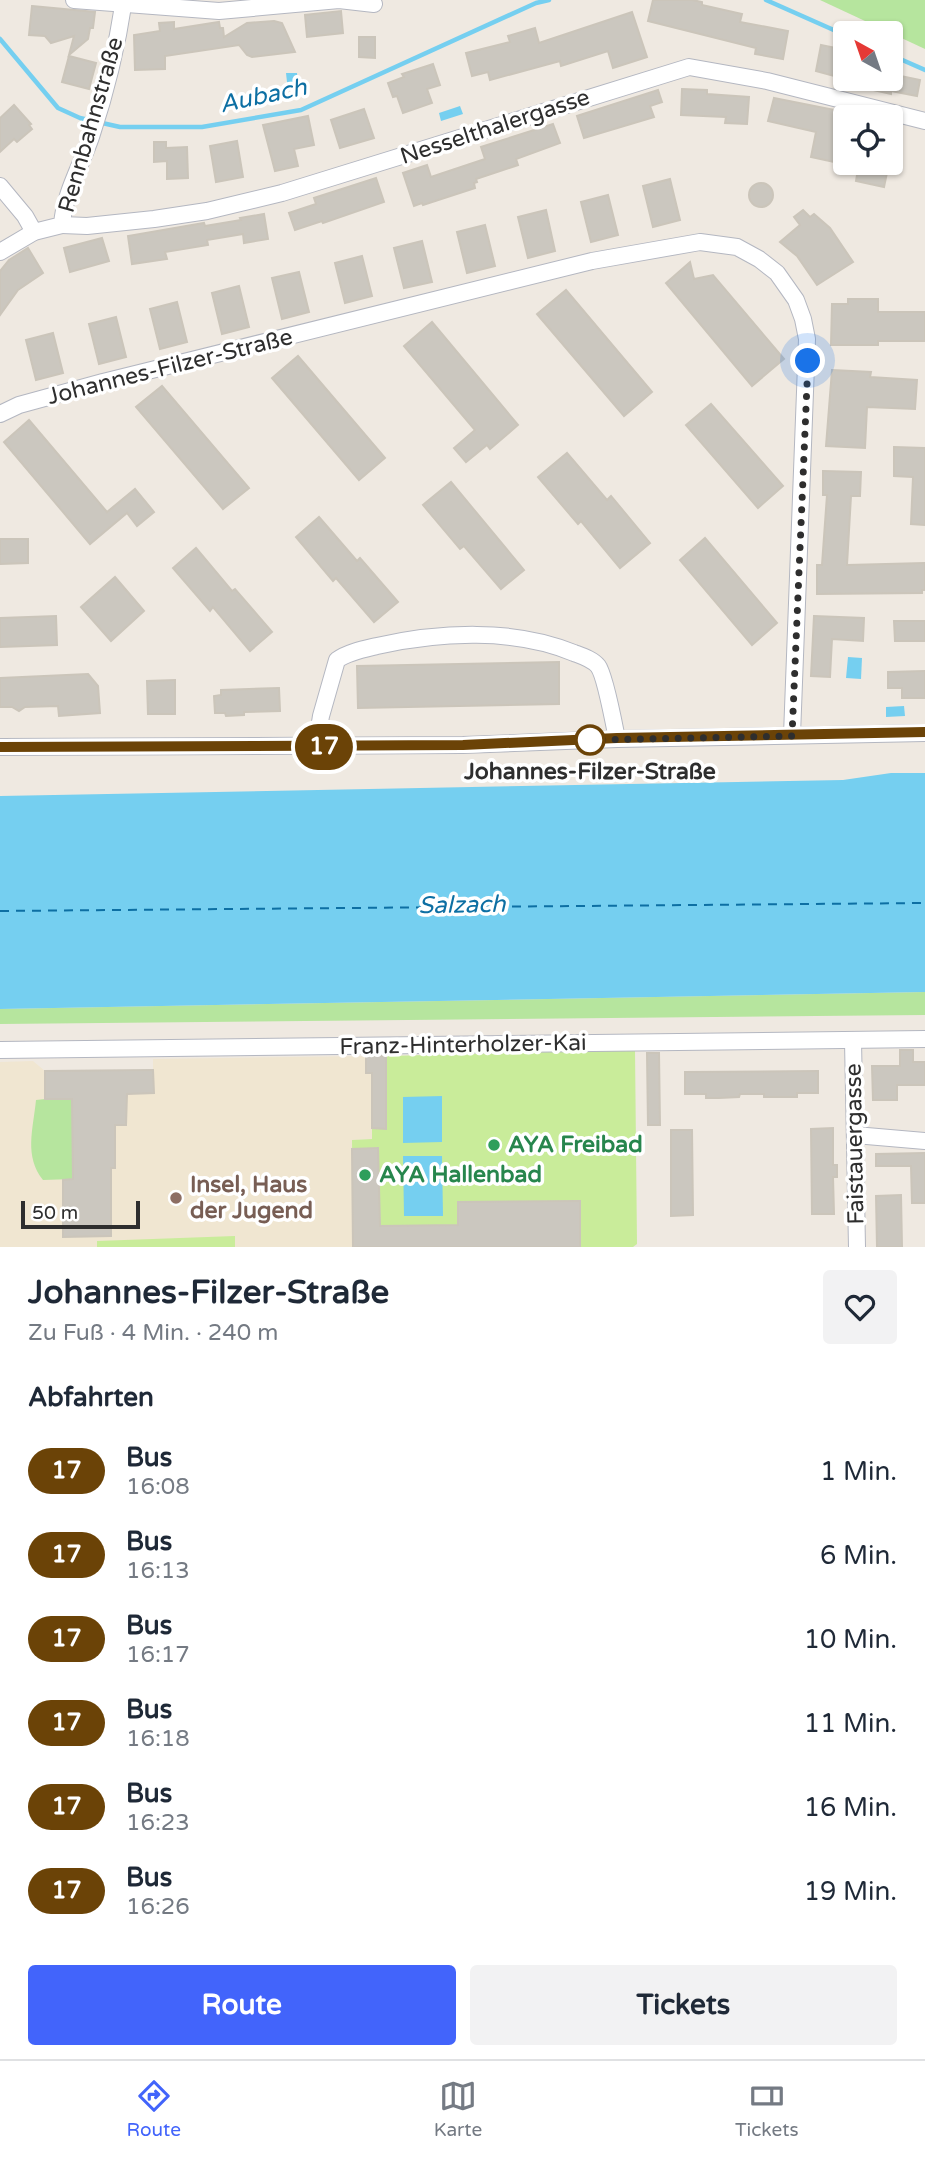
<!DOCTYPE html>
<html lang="de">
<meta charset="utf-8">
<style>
body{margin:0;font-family:"Varela Round",sans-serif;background:#f2f2f3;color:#1f2937;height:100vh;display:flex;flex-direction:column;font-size:26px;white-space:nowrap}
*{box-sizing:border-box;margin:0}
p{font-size:23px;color:#747a83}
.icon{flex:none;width:38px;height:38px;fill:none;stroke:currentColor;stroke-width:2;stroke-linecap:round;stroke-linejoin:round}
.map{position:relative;height:1247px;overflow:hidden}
.side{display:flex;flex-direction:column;background:#fff;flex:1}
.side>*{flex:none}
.badge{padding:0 14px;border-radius:23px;font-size:24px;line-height:46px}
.needle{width:46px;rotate:320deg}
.tools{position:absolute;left:833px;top:21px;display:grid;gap:14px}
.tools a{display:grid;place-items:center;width:70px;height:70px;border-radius:7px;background:#fff;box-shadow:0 2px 5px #0004;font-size:35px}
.scale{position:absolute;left:21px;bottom:18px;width:119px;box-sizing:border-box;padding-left:7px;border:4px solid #2e2e2e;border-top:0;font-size:19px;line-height:24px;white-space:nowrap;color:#2e2e2e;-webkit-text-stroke:5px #fff;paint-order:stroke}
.you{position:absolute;width:35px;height:35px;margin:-18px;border:5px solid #fff;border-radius:50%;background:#1a73e8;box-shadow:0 0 0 10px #1a73e833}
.map>.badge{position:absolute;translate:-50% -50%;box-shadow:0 0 0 4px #fff}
h2{padding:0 28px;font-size:26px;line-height:63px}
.round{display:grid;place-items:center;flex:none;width:74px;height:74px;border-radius:7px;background:#f2f2f3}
.headline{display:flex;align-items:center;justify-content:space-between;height:119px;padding:0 28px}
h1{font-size:33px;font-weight:700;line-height:52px}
.button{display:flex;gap:14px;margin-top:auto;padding:14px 28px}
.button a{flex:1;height:80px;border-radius:7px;background:#4264fb;color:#fff;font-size:28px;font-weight:700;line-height:80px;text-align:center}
.button a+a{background:#f2f2f3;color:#1f2937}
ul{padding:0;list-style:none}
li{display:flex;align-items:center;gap:21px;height:84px;padding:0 28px}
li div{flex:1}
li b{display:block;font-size:26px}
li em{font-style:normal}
li .badge{min-width:77px;font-weight:700;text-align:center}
.tab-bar{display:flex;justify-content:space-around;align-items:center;height:98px;border-top:2px solid #e0e1e3;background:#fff;font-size:19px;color:#747a83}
.tab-bar a{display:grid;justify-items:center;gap:4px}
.tab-bar .selected{color:#4264fb}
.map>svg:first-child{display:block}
</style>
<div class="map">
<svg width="925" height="1247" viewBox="0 0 925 1247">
<rect width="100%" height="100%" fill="#efe9e1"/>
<polygon fill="#f0e6d1" points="366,1056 366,1073 386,1073 386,1084 372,1084 372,1139 352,1140 353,1247 0,1247 0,1062 33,1061 45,1071 153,1070 153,1059"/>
<g fill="#b6e59e">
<polygon points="820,0 925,0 925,49"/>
<polygon points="925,992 925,1015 0,1024 0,1009"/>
<path d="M45 1099H72L73 1179 43 1180C24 1156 33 1130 36 1100Z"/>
</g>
<g fill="#c9ec9a">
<polygon points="635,1050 637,1244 633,1247 353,1247 352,1140 372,1139 372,1084 386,1084 386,1056"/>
<polygon points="235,1236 235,1247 97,1247 97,1241"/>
</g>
<g fill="#75cff0">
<polygon points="286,73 297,73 298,90 288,91"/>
<polygon points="460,106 463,114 441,121 439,113"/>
<polygon points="848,657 862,658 861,679 846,678"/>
<polygon points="904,706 905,716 886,717 886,707"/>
<polygon points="891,773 925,773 925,992 0,1009 0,796 843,780"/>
<polygon points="442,1096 442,1142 403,1143 403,1097"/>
<polygon points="403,1156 442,1156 443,1216 404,1216"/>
</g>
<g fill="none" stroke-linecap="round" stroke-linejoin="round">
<g stroke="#75cff0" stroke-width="4.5">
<polyline points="766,0 845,35"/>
<polyline points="0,39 58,108 80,118 120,127 202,127 301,110 536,3 549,0"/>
<polyline points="891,55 925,70"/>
</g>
<polyline stroke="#0d6fa3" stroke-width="2" stroke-dasharray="9 7" stroke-linecap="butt" points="0,911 925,903"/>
</g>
<g fill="#cbc7bf" stroke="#cbc5ba" stroke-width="2">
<polygon points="653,0 692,0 702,2 702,5 742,14 740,22 788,31 783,59 755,54 756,48 648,21"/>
<polygon points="32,6 95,12 93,28 90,28 88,39 69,55 74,36 51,43 45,36 29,35"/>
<polygon points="341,11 343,33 307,37 305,15"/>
<polygon points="632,12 647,57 613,68 608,51 561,66 560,61 490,80 488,72 472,76 466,53 510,42 508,36 535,28 539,43"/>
<polygon points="274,21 282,23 295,52 252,57 247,55 239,45 165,56 165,69 135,70 134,35 160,31 159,23 174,22 174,29 219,22 220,28 223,28 224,37 247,23"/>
<polygon points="359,37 375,37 375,58 359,57"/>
<polygon points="821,45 836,48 836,50 845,53 845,79 816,71"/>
<polygon points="69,56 96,63 89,89 62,82"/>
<polygon points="433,64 440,85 427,89 432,103 403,113 397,96 393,97 388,83 404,77 402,74"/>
<polygon points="891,74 920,80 917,96 891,91 891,94 851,85 852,79 891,79"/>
<polygon points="682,89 707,90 707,94 749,97 747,124 725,123 726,117 681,115"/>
<polygon points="658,90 662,102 650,106 654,117 584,138 577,116"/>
<polygon points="774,98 845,112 845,133 839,163 811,157 816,132 768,121"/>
<polygon points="14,105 31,124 29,125 32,129 17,142 14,139 0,152 0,118"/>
<polygon points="364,109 374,138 340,148 331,120"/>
<polygon points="308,116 314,145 294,149 298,166 275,171 263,125"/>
<polygon points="553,124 560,143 516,159 518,165 476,179 477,182 474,183 475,188 423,205 422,203 414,206 403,173 427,165 431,177 485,159 481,147"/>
<polygon points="237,141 243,177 216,182 210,146"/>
<polygon points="154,142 166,142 166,148 187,147 188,178 167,179 167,161 154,162"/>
<polygon points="859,163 889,163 884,187 856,181"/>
<polygon points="376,178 384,202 323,223 322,221 295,230 289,213 316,204 314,198"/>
<polygon points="670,179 680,220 653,227 643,186"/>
<circle cx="761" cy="195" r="12"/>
<polygon points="608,195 618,235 591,242 581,202"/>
<polygon points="546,210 555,251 528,258 518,217"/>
<polygon points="803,210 810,217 814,214 830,228 853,262 817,285 797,256 780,242 800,225 794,217"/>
<polygon points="264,214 268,239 244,243 243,234 207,240 208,245 165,252 167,259 132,264 128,236 204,223 205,226 241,220 240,218"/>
<polygon points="485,225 495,266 467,273 457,232"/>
<polygon points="102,238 109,261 70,272 64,248"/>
<polygon points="422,241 432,282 404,288 394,248"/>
<polygon points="28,248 43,273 18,290 0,315 0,271 9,260"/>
<polygon points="362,256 372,296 345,303 335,263"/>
<polygon points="690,262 694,279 713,275 784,359 752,386 666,283"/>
<polygon points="299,272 309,312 282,319 272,278"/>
<polygon points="239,286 249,327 222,334 212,293"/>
<polygon points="566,290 652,392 624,416 537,314"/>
<polygon points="848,299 878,299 878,312 925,312 925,341 878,341 878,345 831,345 832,304 848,304"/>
<polygon points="177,302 187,342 160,349 150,309"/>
<polygon points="116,317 126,357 99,364 89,324"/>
<polygon points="432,322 518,425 490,449 487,445 466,462 454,448 475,430 404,346"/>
<polygon points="53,333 63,373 36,380 26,340"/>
<polygon points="298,356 385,458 359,480 272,378"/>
<polygon points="832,370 871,372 870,377 917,380 915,409 867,407 865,448 826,446"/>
<polygon points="162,386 249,488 223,509 136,407"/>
<polygon points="711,404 783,486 758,508 686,425"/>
<polygon points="29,420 107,512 135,489 154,512 137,526 127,513 90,544 4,442"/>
<polygon points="894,447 925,448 925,525 911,524 913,477 894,476"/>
<polygon points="567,453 607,500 611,496 650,543 620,568 581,521 578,524 538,477"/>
<polygon points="823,471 861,472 860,496 851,496 847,565 925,563 925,590 922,590 922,593 817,594 817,565 822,565 827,495 823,495"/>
<polygon points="451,482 524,570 501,589 464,546 460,549 423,505"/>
<polygon points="319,517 357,561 360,558 398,602 374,622 336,578 333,581 296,537"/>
<polygon points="705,538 777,623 752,645 680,560"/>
<polygon points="0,539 28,539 28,563 0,564"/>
<polygon points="196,548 232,591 235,589 272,632 250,651 213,607 210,611 173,568"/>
<polygon points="115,577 144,611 111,641 81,607"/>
<polygon points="56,616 57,645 0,647 0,618"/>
<polygon points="814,616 864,618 863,641 832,639 830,677 811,676"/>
<polygon points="894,621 925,621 925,641 895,641"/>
<polygon points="559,662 559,704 358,708 357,666"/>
<polygon points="925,671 925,698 902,698 902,688 888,688 888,672"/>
<polygon points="88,674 98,686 100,713 59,716 58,706 25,707 19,711 12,707 0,707 0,678"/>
<polygon points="175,680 175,714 148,714 147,681"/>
<polygon points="279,688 280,711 244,712 244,715 226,716 225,713 215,713 214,696 221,695 221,690"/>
<polygon points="900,1050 913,1050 913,1062 925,1062 925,1085 897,1085 897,1100 873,1100 872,1066 900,1066"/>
<polygon points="647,1053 659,1053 660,1125 648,1125"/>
<polygon points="366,1056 386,1056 386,1129 372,1128 372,1073 366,1073"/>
<polygon points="153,1070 154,1093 127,1094 126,1125 115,1125 115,1168 111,1168 111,1236 63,1237 63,1180 73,1179 72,1099 45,1099 45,1071"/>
<polygon points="818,1071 818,1093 797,1093 797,1097 764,1097 764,1094 740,1094 739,1097 719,1098 706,1098 706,1094 685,1094 685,1072"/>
<polygon points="833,1128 833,1165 837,1165 837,1177 833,1177 834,1214 812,1214 811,1129"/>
<polygon points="671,1130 692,1130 693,1215 671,1216"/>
<polygon points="378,1148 380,1226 458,1225 458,1202 580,1201 580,1247 353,1247 352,1149"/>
<polygon points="925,1153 925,1203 912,1203 911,1166 876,1166 876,1154"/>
<polygon points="901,1195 902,1247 877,1247 876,1196"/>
</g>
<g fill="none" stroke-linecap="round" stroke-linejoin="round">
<g stroke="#b4b7c1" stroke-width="18">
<g id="street">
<polyline points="74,0 219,11 339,0 374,4"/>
<polyline points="0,186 25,216 34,232"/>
<polyline points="62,225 87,226 154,219 207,211 282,193 689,67 767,81 925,121"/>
<path d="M0 252 34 232 62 225C64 194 81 166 91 137 106 92 117 47 124 0"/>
<polyline points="0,414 19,405 103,382 592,261 700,242 737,247 759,259 777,273 796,300 803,319 807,339 792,735"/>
<polyline points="0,747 463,745 617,739 925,733"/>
<path d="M316 747 321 716 337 660C348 652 364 649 377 646 440 632 514 628 574 653 582 656 592 659 598 666 605 675 614 724 617 739"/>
<polyline points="853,1041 857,1247"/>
<polyline points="0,1050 925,1039"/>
<polyline points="855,1135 925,1141"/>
</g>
</g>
<use href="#street" stroke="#fff" stroke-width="16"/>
</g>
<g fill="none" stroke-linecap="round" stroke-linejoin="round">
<g stroke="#fff" stroke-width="16">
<polyline id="line" points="0,747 463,745 617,738 925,732"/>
</g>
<use href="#line" stroke="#6b4307" stroke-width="10"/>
<polyline stroke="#2e2e2e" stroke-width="7" stroke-dasharray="0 12.6" points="590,740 792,736 808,361"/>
</g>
<circle fill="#fff" stroke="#6b4307" stroke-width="3.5" cx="590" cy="740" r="14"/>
<g fill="#2e9e5b" stroke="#fff" stroke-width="2.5">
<circle cx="494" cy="1145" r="7"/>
<circle cx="365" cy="1175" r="7"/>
</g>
<circle fill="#8d6e63" stroke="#fff" stroke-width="2.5" cx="176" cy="1198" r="7"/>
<g text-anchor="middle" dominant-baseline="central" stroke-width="7" stroke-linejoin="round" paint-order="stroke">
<g font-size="23" fill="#2e2e2e" stroke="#fff">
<text transform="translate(91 125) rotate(-74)">Rennbahnstraße</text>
<text transform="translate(495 127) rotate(-18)">Nesselthalergasse</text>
<text transform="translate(170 367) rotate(-14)">Johannes-Filzer-Straße</text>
<text transform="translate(463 1045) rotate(-1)">Franz-Hinterholzer-Kai</text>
<text transform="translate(855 1144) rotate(-91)">Faistauergasse</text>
</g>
<g font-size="23" font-weight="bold" fill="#2e2e2e" stroke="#fff">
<text x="590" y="772">Johannes-Filzer-Straße</text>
</g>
<g font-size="23" font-weight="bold" fill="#27864d" stroke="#fff" text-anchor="start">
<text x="508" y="1145">AYA Freibad</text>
<text x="379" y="1175">AYA Hallenbad</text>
</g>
<g font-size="23" font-weight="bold" fill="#785e54" stroke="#fff" text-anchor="start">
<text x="190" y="1185">Insel, Haus<tspan x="190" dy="26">der Jugend</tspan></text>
</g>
<g font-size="24" font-style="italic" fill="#0d6fa3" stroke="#fff">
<text transform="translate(263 96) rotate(-12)">Aubach</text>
<text transform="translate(462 905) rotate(-1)">Salzach</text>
</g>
</g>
</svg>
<div class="tools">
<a><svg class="needle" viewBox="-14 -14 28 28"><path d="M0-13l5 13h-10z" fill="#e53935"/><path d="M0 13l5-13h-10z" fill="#747a83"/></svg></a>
<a><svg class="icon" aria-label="locate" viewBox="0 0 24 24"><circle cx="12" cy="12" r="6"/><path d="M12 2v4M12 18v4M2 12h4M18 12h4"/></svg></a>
</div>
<div class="scale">50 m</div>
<div class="you" style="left:808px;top:361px"></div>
<b class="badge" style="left:324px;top:747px;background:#6b4307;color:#fff">17</b>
</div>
<section class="side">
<div class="headline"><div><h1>Johannes-Filzer-Straße</h1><p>Zu Fuß · 4 Min. · 240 m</p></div><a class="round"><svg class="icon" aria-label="heart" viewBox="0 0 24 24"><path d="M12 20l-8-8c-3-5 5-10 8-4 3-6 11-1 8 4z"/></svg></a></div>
<h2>Abfahrten</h2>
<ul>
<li><span class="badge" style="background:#6b4307;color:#fff">17</span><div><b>Bus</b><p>16:08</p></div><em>1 Min.</em></li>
<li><span class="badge" style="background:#6b4307;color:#fff">17</span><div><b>Bus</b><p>16:13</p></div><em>6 Min.</em></li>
<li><span class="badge" style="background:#6b4307;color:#fff">17</span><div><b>Bus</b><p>16:17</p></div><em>10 Min.</em></li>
<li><span class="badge" style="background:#6b4307;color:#fff">17</span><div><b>Bus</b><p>16:18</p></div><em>11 Min.</em></li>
<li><span class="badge" style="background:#6b4307;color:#fff">17</span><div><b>Bus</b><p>16:23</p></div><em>16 Min.</em></li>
<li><span class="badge" style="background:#6b4307;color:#fff">17</span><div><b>Bus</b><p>16:26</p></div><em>19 Min.</em></li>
</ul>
<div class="button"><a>Route</a><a>Tickets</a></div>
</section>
<nav class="tab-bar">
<a class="selected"><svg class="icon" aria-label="directions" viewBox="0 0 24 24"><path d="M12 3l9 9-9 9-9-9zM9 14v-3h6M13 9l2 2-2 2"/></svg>Route</a>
<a><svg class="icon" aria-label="map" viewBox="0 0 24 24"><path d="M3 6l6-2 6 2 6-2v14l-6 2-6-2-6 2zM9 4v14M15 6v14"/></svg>Karte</a>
<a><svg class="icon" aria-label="tickets" viewBox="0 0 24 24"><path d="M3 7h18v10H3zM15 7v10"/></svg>Tickets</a>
</nav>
